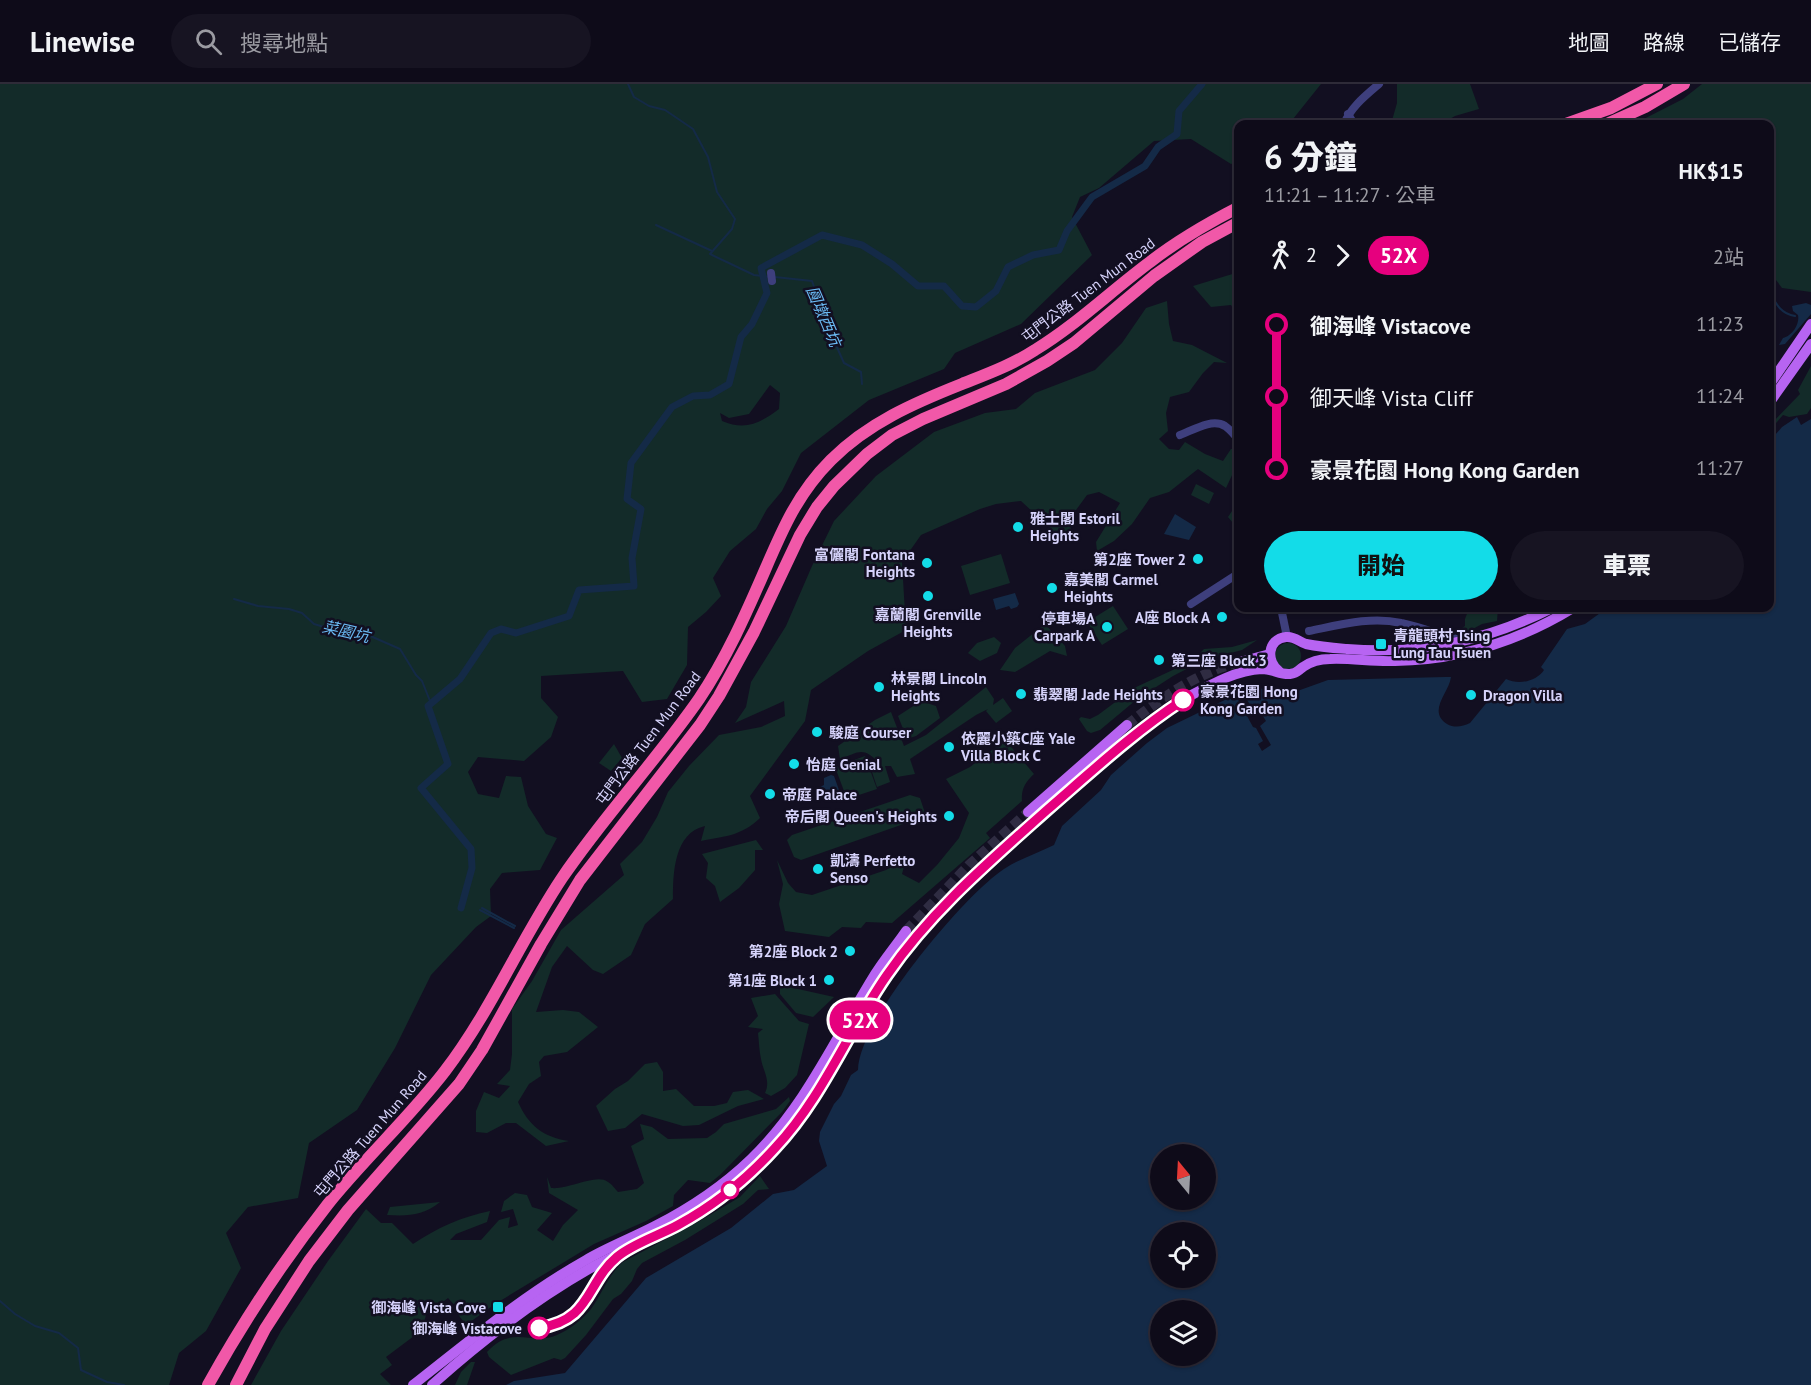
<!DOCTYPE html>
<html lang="zh-TW">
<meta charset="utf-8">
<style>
body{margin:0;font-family:"PT Sans","Noto Sans TC",sans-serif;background:#171422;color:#f1f3f6;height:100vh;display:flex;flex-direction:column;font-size:22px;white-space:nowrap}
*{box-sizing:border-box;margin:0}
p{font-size:20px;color:#9b9ba2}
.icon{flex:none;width:33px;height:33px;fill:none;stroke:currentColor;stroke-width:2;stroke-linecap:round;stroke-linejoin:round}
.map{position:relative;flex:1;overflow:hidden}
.details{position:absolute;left:1234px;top:36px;width:540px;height:492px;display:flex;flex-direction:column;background:#0e0b19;border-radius:12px;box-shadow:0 2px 4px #0004,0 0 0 2px #2e2b38}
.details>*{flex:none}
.badge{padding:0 12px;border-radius:20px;font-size:21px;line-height:39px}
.needle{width:39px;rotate:342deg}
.buttons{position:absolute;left:1150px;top:1060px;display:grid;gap:12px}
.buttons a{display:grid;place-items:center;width:66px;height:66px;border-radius:50%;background:#0e0b19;box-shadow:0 2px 4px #0004,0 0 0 2px #2e2b38;font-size:30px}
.map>.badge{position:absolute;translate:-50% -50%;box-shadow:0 0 0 3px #fff}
.legs{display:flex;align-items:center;gap:9px;height:66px;padding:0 30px;font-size:20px}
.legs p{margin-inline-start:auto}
.head{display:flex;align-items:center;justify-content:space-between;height:102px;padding:0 30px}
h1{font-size:33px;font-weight:800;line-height:45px}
.cta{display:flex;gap:12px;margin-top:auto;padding:12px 30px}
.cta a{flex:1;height:69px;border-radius:36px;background:#13dce8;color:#111;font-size:24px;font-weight:800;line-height:69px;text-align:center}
.cta a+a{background:#171422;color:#f1f3f6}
ul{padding:0 30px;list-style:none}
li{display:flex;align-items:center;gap:21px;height:72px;font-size:22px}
li i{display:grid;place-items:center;width:9px;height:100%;margin:0 8px;background:currentColor}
li i::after{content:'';width:15px;height:15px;margin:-8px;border:4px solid;border-radius:50%;background:#0e0b19}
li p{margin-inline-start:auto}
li:first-child i{background:linear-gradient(#0000 50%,currentColor 0)}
li:last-child i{background:linear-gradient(currentColor 50%,#0000 0)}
header{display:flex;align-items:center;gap:36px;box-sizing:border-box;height:84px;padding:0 30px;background:#0e0b19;border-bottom:2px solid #2e2b38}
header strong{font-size:28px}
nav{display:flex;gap:33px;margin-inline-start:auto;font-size:21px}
.search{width:420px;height:54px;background:#171422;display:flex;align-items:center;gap:15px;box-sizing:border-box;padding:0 21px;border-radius:33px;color:#9b9ba2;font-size:22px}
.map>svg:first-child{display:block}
</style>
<header>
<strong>Linewise</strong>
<div class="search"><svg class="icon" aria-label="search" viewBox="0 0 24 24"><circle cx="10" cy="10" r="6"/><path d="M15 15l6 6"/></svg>搜尋地點</div>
<nav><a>地圖</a><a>路線</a><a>已儲存</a></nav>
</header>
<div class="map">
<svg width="1811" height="1301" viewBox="0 0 1811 1301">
<rect width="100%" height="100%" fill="#120f21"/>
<g fill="#132b29" fill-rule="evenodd">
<path d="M0 0H1321L1289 40H1239V77L1231 80 1191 55 1154 57 1099 104 1080 113 1072 133 1092 171 1021 240 955 269 944 285 869 316 801 369 782 407 767 425 756 445 730 467 713 494 721 512 706 528 688 543 687 581 667 615 642 618 623 587 541 592V614L558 633 551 653 524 677 478 673 468 688 478 710 499 714 506 692 521 693 528 722 546 750 557 754 540 786 502 789 490 805 491 832 476 843 431 891 395 964 357 1026 309 1059 298 1114 248 1123 226 1149 241 1184 206 1247 179 1269 169 1301H0ZM770 301 780 309 779 325C760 339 746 347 722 337L720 329 729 334 749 330Z"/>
<polygon points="1397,0 1470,0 1479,25 1455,32 1441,40 1391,40 1397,19"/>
<polygon points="1702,0 1811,0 1811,208 1782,204 1770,188 1770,40 1634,40 1683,15"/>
<polygon points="1239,188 1239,234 1231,221 1211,223 1193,202"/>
<path d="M1167 217 1169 240 1173 257 1192 261 1227 279 1214 278 1203 289 1189 308 1170 313 1166 329 1168 347 1159 355 1169 365 1179 366 1185 358 1205 370 1223 377 1231 365H1239V389L1234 387 1226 404 1198 385 1169 408 1150 414 1132 440 1114 457 1097 467 1096 458 1120 419 1099 408 1087 411 1068 437 1076 457 1063 456 1021 417 996 420 980 425 921 451 902 478 906 546 868 567 811 606 805 637 750 712 760 734C741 752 726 752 701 757L705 742C674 749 673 789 673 815L645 840 631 871 603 890 593 886 567 862 552 883 536 928 563 926 579 928 598 943 567 968 544 972 539 978 541 992 529 1000 518 1018C529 1042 543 1053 569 1057L546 1062 516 1039H506L487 1049 476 1048V1027L484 1008 499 1014 510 1002 497 1000 510 986 512 970V925L532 897 561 846 624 791 620 780 642 758 657 733 668 708 689 682 719 651 761 643 785 632 784 617 735 639 746 623 751 598 786 542 812 482 834 437 876 392 934 348 985 329 1016 325 1035 309 1095 286 1122 259 1146 224Z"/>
<polygon points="1811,282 1811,324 1807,330 1789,333 1783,331 1770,346 1770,341 1800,310 1798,306"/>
<polygon points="1196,400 1214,409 1209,420 1191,411"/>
<polygon points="1236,421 1239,422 1239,467 1235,453 1232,450 1233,439 1228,433"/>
<polygon points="1001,470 1010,499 970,511 961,482"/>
<polygon points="1113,522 1128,545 1102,561 1087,538"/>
<polygon points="1464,524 1498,524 1497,537 1482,540 1467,548 1458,547 1465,542 1465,535 1468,527"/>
<polygon points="1045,540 1065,562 1067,572 1050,567 1015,588 1000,586 1015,564"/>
<polygon points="994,553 1001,559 997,569 980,577 968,569 977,559"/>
<polygon points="1257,556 1242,566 1204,576 1173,592 1136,616 1100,646 1091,649 1087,647 1079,635 1081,633 1090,635 1098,631 1134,604 1192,577 1204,565 1232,563"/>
<circle cx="1288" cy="572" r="13"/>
<path d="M986 603 994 615 993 621 1003 614 1012 627 996 639 986 627 988 625 976 631 910 675 915 690 897 693 891 682H885L890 698 877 703 870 682 879 679C863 662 859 668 840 675L838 662 875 636 891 628 904 662 926 651Z"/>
<polygon points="921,617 936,622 940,634 916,652 907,655 898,632"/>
<path d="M1007 658 1034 690C1025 698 1021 706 1022 717L986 749 990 754 892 839 866 838 861 844 842 843 829 853 785 847 779 820 783 800 777 776 788 799 796 808 812 811 886 786 906 775 902 790 919 799 937 781 959 754 969 729 946 695 970 683 1001 659Z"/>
<polygon points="614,660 622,674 611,687 599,679"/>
<polygon points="865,672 877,705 847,715 835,683"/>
<polygon points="910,711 920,714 925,729 918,735 801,776 794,773 787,756 792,751"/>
<polygon points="756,756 763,766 755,766 755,786 739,804 720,818 715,802 706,794 708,779 702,770"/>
<polygon points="780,901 834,913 813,933 796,929 780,910"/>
<path d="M775 910 799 937 809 940 797 991 785 1004 771 1012 765 1009C771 996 763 987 761 975 759 966 759 957 758 949L763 945 748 943 758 932 751 914Z"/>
<polygon points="657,978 663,988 663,1007 676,1005 694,1022 714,1022 727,1019 733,1008 748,1006 764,1015 738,1022 699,1041 683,1042 642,1030 625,1044 608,1047 596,1022 615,1005 628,997 645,980"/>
<path d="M789 1013 790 1017 782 1028 720 1091 710 1099 688 1096 674 1111 673 1122 646 1137 594 1160 495 1220 466 1241 457 1229 458 1225 448 1214 426 1231 422 1246 386 1273 392 1281 380 1290 391 1301H251L281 1247 328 1177 366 1125 381 1139H392L413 1160C437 1144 461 1133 490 1127L487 1138 456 1150 450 1156H481L499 1136 510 1133 508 1144 518 1141 513 1125 501 1128 504 1117 515 1109 527 1111 532 1123 552 1129 537 1146 553 1157 563 1141 578 1126 549 1109 547 1093 551 1104C569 1106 596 1089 608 1098 612 1100 615 1105 618 1108L637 1105 644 1099 631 1062 644 1055 640 1040 652 1043 668 1055 707 1054 716 1048 724 1040 776 1025Z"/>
<path d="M760 1092 769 1105 758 1106 743 1120 685 1156 642 1179 637 1185 632 1197 621 1210 613 1215 586 1251 565 1274 561 1276 554 1274 511 1291 489 1273 487 1268C512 1240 531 1262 557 1251 569 1246 583 1235 591 1225 602 1210 608 1191 623 1178L698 1138 740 1113Z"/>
<path d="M440 1118C423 1132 408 1132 387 1131L390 1123Z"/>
<polygon points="471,1278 475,1278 467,1301 455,1301 461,1288"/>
</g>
<g fill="#142a47" fill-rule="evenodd">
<path d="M1806 219 1811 221V230L1785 260 1779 261 1783 254C1792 252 1800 240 1798 231L1793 227 1792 222Z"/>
<path d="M1797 333 1801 341 1811 335V1301H506L514 1297 565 1289 646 1194 731 1144 773 1110 794 1106 827 1082 819 1057 820 1048 834 1020 841 1012 851 991 858 986C858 938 964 811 1004 785 1019 775 1038 769 1054 761L1062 742 1101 706 1111 691 1147 659 1167 644 1235 611 1250 605 1259 604 1281 610H1289L1328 596 1445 593H1451C1449 609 1427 627 1447 640 1454 644 1462 643 1470 639L1506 595C1518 601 1536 598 1544 586L1541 583 1567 545 1585 540 1607 524H1770V357L1782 343ZM1161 1071H1206V1116H1161ZM1161 1149H1206V1194H1161ZM1161 1227H1206V1272H1161Z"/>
<polygon points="1175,430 1196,443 1189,456 1164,450"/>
<polygon points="1015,509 1019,520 1017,523 1011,525 1009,522 996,526 993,515"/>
<polygon points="831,691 834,692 839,706 824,714 819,710 820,703 824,701 824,694"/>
</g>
<polygon fill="#120f21" points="1240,605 1256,630 1261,629 1266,637 1260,642 1271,661 1262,667 1258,660 1263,657 1256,644 1253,643 1234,608"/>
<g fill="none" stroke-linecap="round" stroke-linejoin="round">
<g stroke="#142a47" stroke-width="2">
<polyline points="628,0 634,13 649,22 665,26 693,45 708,73 717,108 735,135 732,145 710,170 754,191 770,193"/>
<polyline points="656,141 712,167"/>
<polyline points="775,193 812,197 831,250 844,279 861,288 862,300"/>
<path d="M1770 209C1776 220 1781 230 1795 232"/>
<polyline points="234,515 258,522 289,525 302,529 314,540 351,551 368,551 400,565 416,591 422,597 430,617"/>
<polyline points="482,824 515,842"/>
<polyline points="480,826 514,844"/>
<polyline points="0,1217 15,1230 35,1242 59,1249 78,1264 81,1286 107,1298 124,1301"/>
</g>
<polyline stroke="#142a47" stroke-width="7" points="461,824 472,784 471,765 421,704 448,680 428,622 460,595 491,549 501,545 516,549 569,532 579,506 634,502 632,474 641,425 627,415 631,379 672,323 693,312 710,311 729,300 741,253 752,240 767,209 761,184 822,151 862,161 892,180 918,202 944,202 962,222 976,223 996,207 1008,183 1033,171 1059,166 1067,147 1092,113 1145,82 1158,63 1177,50 1179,27 1202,0"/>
<g stroke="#2f2c42" stroke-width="10" stroke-dasharray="10 5" stroke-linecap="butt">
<path d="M1127 641C1160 615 1195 590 1236 579"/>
<polyline points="906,847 969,781 1028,728"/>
</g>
<g stroke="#3e3f7d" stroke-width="8">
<polyline points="1348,30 1354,40"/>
<path d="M1344 40C1351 23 1365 12 1379 0"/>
<polyline points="771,189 772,197"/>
<path d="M1180 351C1193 346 1212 334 1225 342 1231 346 1234 351 1239 356"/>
<polyline points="1191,520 1239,489"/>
<polyline points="1281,524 1287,553"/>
<polyline points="1404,540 1411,545 1415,554 1413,560 1408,565"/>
<path d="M1309 547C1339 541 1371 532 1401 539 1421 543 1440 551 1460 556"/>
</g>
<g stroke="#b764f2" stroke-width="10">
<polyline points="1770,300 1811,240"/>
<polyline points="1770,318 1811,260"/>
<polyline points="1236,579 1270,570"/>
<path d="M1279 587C1266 578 1267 555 1286 553 1295 552 1299 558 1306 560 1320 563 1334 564 1347 565 1421 571 1486 557 1552 524"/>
<polyline points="1028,728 1127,641"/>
<path d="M413 1301C469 1257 524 1211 586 1176 608 1163 632 1154 655 1142 690 1124 723 1102 751 1075 804 1024 834 957 872 895 882 878 895 863 906 847"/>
<path d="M432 1301C480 1258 533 1217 589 1185 612 1172 637 1162 661 1150 696 1133 728 1111 756 1084 814 1029 842 958 886 893 934 823 1000 768 1063 712 1102 678 1142 639 1188 613 1210 601 1236 586 1262 585 1272 585 1281 591 1290 590 1298 589 1297 587 1303 583 1310 578 1321 575 1330 575 1352 574 1373 578 1395 577 1459 576 1519 557 1573 524"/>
</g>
<g stroke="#f158a8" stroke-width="12">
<polyline points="1566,40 1611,24 1657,0"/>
<polyline points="1607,40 1645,23 1684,0"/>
<path d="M208 1301C243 1238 283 1177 328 1120 365 1074 409 1034 445 987 491 927 520 857 562 794 604 732 656 677 699 615 726 575 746 530 765 486 783 444 798 409 831 376 868 339 914 319 962 300 987 290 1012 281 1035 266 1076 241 1111 207 1150 178 1178 156 1208 139 1239 123"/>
<polyline points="236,1301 265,1245 309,1177 348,1126 459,1000 482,966 541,860 580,796 700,641 719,612 754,548 800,451 817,423 834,402 867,370 892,351 923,335 1006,300 1047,277 1074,259 1154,192 1202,158 1239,138"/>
</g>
</g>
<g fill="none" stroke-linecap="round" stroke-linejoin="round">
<g stroke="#fff" stroke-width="14">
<path id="line-1" d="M539 1244C592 1236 585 1200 617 1173 632 1160 660 1151 678 1141 715 1121 747 1095 775 1064 823 1013 848 947 887 891 931 827 990 777 1047 726 1091 688 1134 648 1183 616"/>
</g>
<use href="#line-1" stroke="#e6007e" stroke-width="9"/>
</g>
<g fill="#13dce8" stroke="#120f21" stroke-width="2">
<circle cx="1018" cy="443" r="6"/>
<circle cx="1198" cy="475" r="6"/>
<circle cx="927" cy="479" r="6"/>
<circle cx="1052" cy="504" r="6"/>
<circle cx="928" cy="512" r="6"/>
<circle cx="1222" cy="533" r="6"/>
<circle cx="1107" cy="543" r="6"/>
<rect x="1375" y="554" width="12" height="12" rx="3"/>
<circle cx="1159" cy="576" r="6"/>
<circle cx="879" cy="603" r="6"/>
<circle cx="1021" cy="610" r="6"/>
<circle cx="1471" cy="611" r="6"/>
<circle cx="817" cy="648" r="6"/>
<circle cx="949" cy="663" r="6"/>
<circle cx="794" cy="680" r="6"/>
<circle cx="770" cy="710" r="6"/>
<circle cx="949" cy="732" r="6"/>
<circle cx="818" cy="785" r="6"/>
<circle cx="850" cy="867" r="6"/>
<circle cx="829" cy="896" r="6"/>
<rect x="492" y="1217" width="12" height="12" rx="3"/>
</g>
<g fill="#fff" stroke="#e6007e" stroke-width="3">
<circle cx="1183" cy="616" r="10"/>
<circle cx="730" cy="1106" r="8"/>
<circle cx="539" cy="1244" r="10"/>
</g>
<g text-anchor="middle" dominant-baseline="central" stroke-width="5" stroke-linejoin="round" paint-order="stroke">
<g font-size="15" fill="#d6d3fb" stroke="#120f21">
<text transform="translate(1088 206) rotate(-37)">屯門公路 Tuen Mun Road</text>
<text transform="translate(648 654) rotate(-53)">屯門公路 Tuen Mun Road</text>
<text transform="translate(370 1050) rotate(-49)">屯門公路 Tuen Mun Road</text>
</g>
<g font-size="15" font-weight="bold" fill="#d6d3fb" stroke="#120f21" text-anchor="start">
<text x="1030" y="434">雅士閣 Estoril<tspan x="1030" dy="17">Heights</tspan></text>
<text x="915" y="470" text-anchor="end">富儷閣 Fontana<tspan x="915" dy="17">Heights</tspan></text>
<text x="1186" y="475" text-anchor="end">第2座 Tower 2</text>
<text x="1064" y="495">嘉美閣 Carmel<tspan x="1064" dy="17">Heights</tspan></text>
<text x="928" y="530" text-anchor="middle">嘉蘭閣 Grenville<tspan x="928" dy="17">Heights</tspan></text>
<text x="1210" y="533" text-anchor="end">A座 Block A</text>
<text x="1095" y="534" text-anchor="end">停車場A<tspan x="1095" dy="17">Carpark A</tspan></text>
<text x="1393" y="551">青龍頭村 Tsing<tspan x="1393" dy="17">Lung Tau Tsuen</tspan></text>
<text x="1171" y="576">第三座 Block 3</text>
<text x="891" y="594">林景閣 Lincoln<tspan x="891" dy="17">Heights</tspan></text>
<text x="1033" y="610">翡翠閣 Jade Heights</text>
<text x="1483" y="611">Dragon Villa</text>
<text x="829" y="648">駿庭 Courser</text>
<text x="961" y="654">依麗小築C座 Yale<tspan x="961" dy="17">Villa Block C</tspan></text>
<text x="806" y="680">怡庭 Genial</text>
<text x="782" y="710">帝庭 Palace</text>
<text x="937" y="732" text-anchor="end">帝后閣 Queen's Heights</text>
<text x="830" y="776">凱濤 Perfetto<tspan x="830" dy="17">Senso</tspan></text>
<text x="838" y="867" text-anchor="end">第2座 Block 2</text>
<text x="817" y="896" text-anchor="end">第1座 Block 1</text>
<text x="486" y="1223" text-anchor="end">御海峰 Vista Cove</text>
</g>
<g font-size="15" font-weight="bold" fill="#d6d3fb" stroke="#120f21" text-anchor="start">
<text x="1200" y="607">豪景花園 Hong<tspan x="1200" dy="17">Kong Garden</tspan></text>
<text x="522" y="1244" text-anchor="end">御海峰 Vistacove</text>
</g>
<g font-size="16" font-style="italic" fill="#6ab9f3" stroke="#120f21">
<text transform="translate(824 232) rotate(67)">圓墩西坑</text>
<text transform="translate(346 547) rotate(13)">菜園坑</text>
</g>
</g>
</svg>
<div class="buttons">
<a><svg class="needle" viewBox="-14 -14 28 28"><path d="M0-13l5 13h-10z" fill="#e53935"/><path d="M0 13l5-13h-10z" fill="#9b9ba2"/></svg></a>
<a><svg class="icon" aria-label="locate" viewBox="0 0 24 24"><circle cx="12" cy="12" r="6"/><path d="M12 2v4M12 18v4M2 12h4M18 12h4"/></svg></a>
<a><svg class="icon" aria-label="layers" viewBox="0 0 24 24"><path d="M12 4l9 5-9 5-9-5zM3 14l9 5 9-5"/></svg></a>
</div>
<b class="badge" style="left:860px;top:936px;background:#e6007e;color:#fff">52X</b>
<section class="details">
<div class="head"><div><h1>6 分鐘</h1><p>11:21 – 11:27 · 公車</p></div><b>HK$15</b></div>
<div class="legs"><svg class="icon" aria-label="walk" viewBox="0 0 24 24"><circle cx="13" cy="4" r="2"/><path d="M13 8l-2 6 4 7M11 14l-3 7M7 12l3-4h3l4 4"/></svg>2<svg class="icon" aria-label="forward" viewBox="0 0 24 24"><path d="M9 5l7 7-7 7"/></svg><b class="badge" style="background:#e6007e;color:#fff">52X</b><p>2站</p></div>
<ul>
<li><i style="color:#e6007e"></i><b>御海峰 Vistacove</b><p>11:23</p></li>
<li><i style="color:#e6007e"></i><span>御天峰 Vista Cliff</span><p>11:24</p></li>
<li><i style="color:#e6007e"></i><b>豪景花園 Hong Kong Garden</b><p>11:27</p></li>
</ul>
<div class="cta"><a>開始</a><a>車票</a></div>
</section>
</div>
